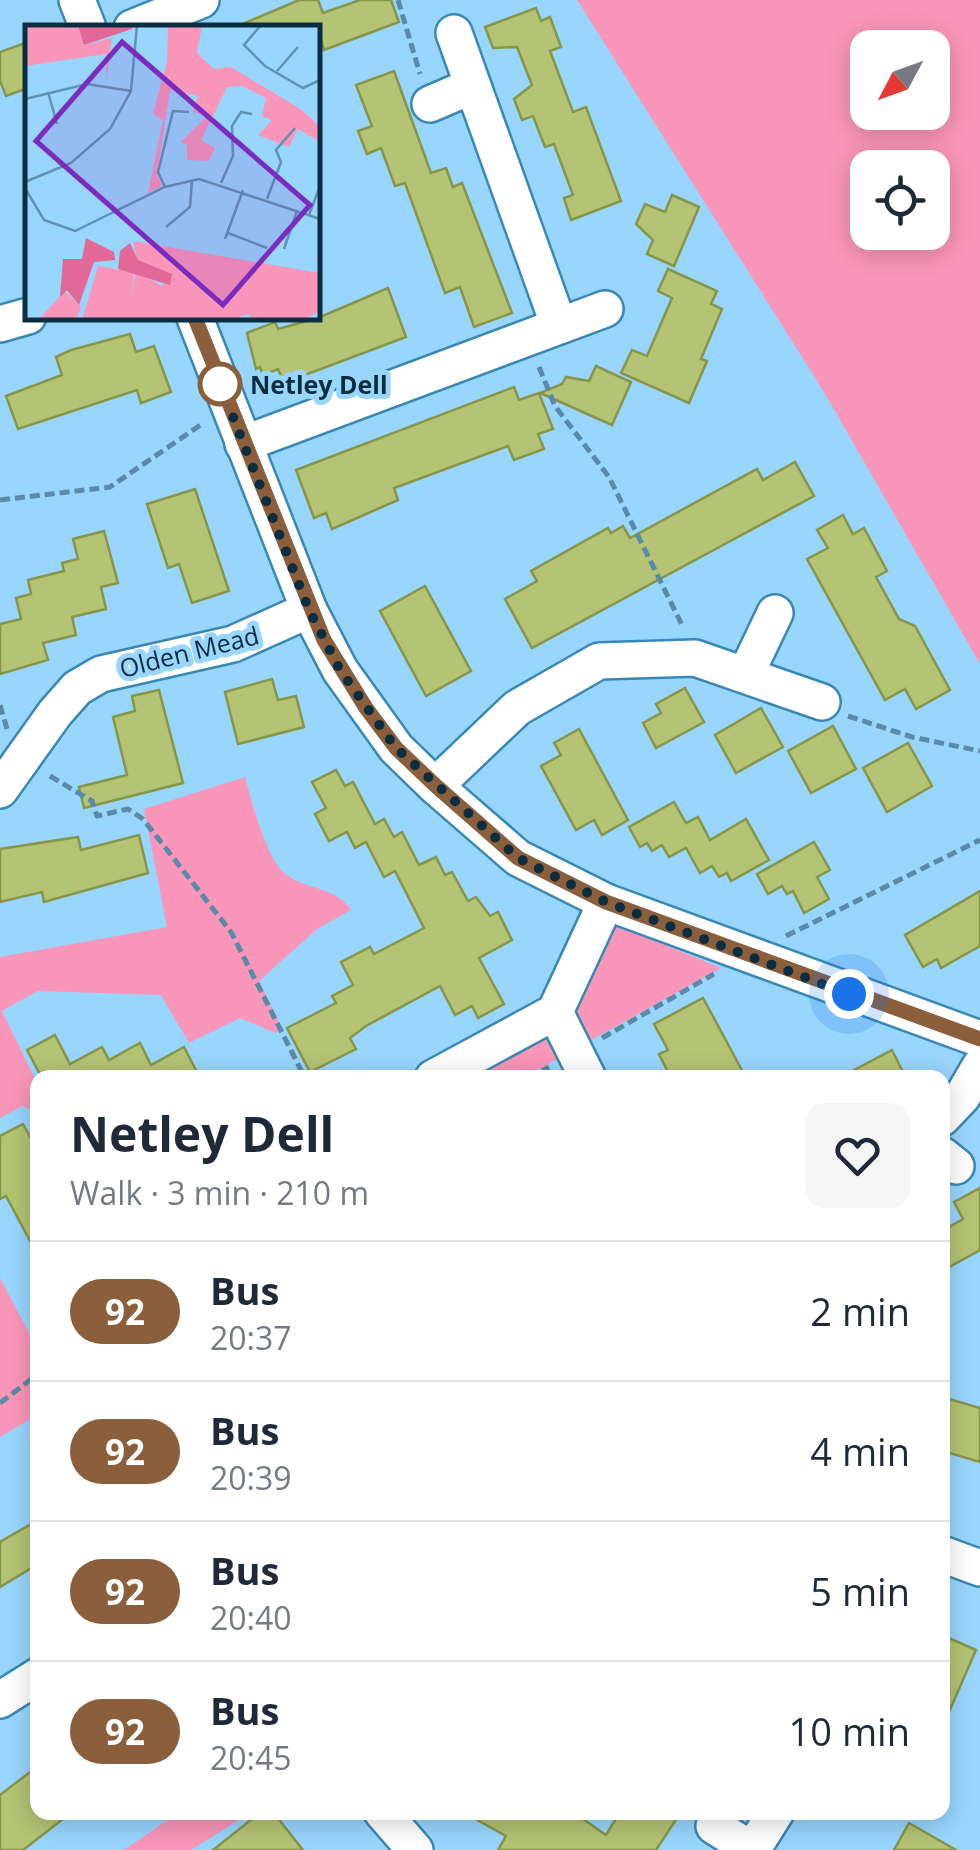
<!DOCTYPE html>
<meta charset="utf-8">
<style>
body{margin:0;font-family:"Open Sans",sans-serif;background:#f6f6f7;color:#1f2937;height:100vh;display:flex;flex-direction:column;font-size:38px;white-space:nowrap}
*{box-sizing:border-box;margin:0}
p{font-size:32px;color:#747a83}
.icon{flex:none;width:55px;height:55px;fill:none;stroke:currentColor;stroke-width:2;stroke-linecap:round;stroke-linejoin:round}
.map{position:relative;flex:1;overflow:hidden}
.drawer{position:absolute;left:30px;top:1070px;width:920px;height:750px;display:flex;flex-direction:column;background:#fff;border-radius:20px;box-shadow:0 5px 25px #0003}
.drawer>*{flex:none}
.badge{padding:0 20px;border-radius:32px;font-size:35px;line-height:65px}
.needle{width:65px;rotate:229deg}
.buttons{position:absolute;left:850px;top:30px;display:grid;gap:20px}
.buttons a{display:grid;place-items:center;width:100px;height:100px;border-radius:20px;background:#fff;box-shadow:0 5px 25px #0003;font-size:50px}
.you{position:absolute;width:50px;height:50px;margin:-25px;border:8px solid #fff;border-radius:50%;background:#1a73e8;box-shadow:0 0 0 15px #1a73e833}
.map>.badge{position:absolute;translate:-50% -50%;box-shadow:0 0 0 5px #fff}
.round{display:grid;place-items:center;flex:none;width:105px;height:105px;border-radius:20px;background:#f6f6f7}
.overview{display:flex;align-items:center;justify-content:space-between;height:170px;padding:0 40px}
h1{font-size:48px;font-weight:700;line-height:75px}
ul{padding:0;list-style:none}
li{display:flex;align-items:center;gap:30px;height:140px;padding:0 40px;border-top:2px solid #e0e1e3}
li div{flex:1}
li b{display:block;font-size:38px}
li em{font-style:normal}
li .badge{min-width:110px;font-weight:700;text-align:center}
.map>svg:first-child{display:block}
</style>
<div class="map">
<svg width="980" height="1850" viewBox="0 0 980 1850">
<rect width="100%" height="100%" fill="#99d6fe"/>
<g fill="#fa96b9" fill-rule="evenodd">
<path d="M577 0H980V664L824 392ZM868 48H932V112H868ZM868 168H932V232H868Z"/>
<path d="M245 777C251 800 266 856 283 872 303 890 336 886 351 910L317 929 259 981 283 1030 276 1033 240 1018 189 1043 161 995 38 991 2 1011 37 1083V1112L22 1106 0 1118V957L167 927 144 809Z"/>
<polygon points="612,923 721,968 525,1077 444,1078 570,1009"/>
<polygon points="0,1278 37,1348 37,1415 0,1437"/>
<polygon points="179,1812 250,1812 250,1813 191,1850 124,1850"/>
</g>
<g fill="#b4c374" stroke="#879547" stroke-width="2.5">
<polygon points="299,0 318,0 323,13 360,0 391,0 399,22 324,50 318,28 233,28"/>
<polygon points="536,8 541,21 550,17 561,47 550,51 573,112 586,107 621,201 571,220 564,198 573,195 554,144 545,147 533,116 522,120 514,99 532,85 517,47 493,48 485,27"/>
<polygon points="28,42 28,88 6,96 0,81 0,52"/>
<polygon points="394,71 431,173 446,168 453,187 462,183 512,313 474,327 460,287 445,293 405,183 395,186 381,148 367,154 358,131 372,126 356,85"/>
<polygon points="672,195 699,207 674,266 647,254 653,240 636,224 645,204 665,212"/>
<polygon points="668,269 717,291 711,304 722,309 701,359 707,361 689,403 621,373 632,350 647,356 672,298 658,291"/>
<polygon points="388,288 406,337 284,383 278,369 263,375 260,367 256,369 247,333 275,322 278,329 318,318"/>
<polygon points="130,334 136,352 154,346 171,392 141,403 137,390 18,429 6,396 62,375 56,357 71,350"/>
<polygon points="596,366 631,382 612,425 540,393 562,384 566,377 589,381"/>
<polygon points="514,387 519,400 539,393 553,429 538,434 544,449 514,460 508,446 394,488 398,500 332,529 326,513 314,518 296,470"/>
<polygon points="795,462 814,496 532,648 505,599 537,581 531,571 608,528 611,533 623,526 630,538 757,469 763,480"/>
<polygon points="195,489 229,591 192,603 179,564 168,568 147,504"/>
<polygon points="843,515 853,534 864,528 887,571 876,577 899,619 915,626 950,690 916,709 905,689 885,700 807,559 828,548 817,530"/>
<polygon points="104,531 118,583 101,587 106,609 72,617 76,635 43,643 48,660 0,674 0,624 21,619 16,598 31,594 28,580 64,571 62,563 78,559 73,539"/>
<polygon points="425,586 471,671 426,696 380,611"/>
<polygon points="272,679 278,700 296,696 304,727 238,744 225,692"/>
<polygon points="685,688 704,722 656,748 643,723 661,713 656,704"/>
<polygon points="159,690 183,783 84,808 79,787 127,775 113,717 135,711 132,696"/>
<polygon points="761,708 783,747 736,773 715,735"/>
<polygon points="833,726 856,769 811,793 788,751"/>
<polygon points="579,729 628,820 602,835 594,820 576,830 541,766 561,755 554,743"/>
<polygon points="908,743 932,786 887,812 863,768"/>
<polygon points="336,770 345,786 353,782 375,824 384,819 394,837 402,832 419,865 436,857 445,875 452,872 468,901 476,897 490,916 498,912 512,940 479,958 504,1004 478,1018 472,1006 455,1015 440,986 366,1026 350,1038 356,1049 310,1072 287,1028 336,1003 332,996 353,985 341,962 370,947 374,954 424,928 395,871 384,877 366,842 355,848 347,832 329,841 315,814 326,808 312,782"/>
<polygon points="674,802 686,823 698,817 710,840 746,819 769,860 731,881 727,873 719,877 712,866 700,873 686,848 669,857 662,845 652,851 647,843 640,847 629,827"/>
<polygon points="139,835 148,873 44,902 42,892 0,902 0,849 78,837 81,850"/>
<polygon points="814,842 830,870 817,877 829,899 804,913 793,891 787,894 782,886 768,894 757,874"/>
<polygon points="980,891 980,946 941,968 937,959 923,967 905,935"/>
<polygon points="703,998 722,1033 746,1078 671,1078 659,1054 668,1050 654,1024"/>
<polygon points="55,1035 70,1064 102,1047 109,1060 140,1043 151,1065 184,1047 200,1078 42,1078 27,1050"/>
<polygon points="892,1050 906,1078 839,1078"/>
<polygon points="23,1124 38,1151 38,1256 6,1196 0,1199 0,1136"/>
<polygon points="980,1188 980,1250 942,1271 942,1231 963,1219 954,1202"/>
<polygon points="942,1397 980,1408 980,1462 946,1452 949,1442 942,1440"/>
<polygon points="38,1520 38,1564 0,1587 0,1542"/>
<polygon points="942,1635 976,1650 942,1728"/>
<polygon points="38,1766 38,1812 72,1812 23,1850 0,1850 0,1795"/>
<polygon points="261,1812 273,1812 303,1850 213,1850"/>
<polygon points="463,1812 573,1812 606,1835 620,1812 681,1812 656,1850 498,1850 506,1836"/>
<polygon points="909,1823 956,1850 894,1850"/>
</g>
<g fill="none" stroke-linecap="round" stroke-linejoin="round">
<g stroke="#3888b6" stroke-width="40">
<g id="minor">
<polyline points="77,0 88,28"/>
<polyline points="132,28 201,0"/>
<polyline points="454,33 559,326"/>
<polyline points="430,104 472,86"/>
<polyline points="195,318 309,610 340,670 396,748 435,786 518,858 606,902 980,1039"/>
<polyline points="0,324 28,316"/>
<polyline points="243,444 605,309"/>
<polyline points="746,674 775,613"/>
<polyline points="435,786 517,708 599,661 695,658 822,702"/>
<polyline points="0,790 55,713 77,688 101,674 233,644 309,610"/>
<polyline points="555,1012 588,1078"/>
<polyline points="433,1078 555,1012 606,902"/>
<polyline points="942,1118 962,1097 980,1066"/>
<polyline points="942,1155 956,1166"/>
<polyline points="942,1554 980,1568"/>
<polyline points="0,1700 38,1676"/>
<polyline points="382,1812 415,1850"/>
<polyline points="714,1826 752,1850"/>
<polyline points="752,1850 776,1812"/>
</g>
</g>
<g stroke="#598aa8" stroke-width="5" stroke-dasharray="10 5" stroke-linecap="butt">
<polyline points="398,0 420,74"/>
<polyline points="539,367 555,406 609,477 683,627"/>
<polyline points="0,500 110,487 202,424"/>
<polyline points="0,705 7,729"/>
<polyline points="848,716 912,737 980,751"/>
<polyline points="50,776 92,801 97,816 128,809 143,819 231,932 305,1078"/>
<polyline points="786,936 980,840"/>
<polyline points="602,1038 714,974"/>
<polyline points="529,1078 549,1067"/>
<polyline points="0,1403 38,1374"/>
</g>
<use href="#minor" stroke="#fff" stroke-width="35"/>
</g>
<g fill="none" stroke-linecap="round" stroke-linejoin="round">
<g stroke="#fff" stroke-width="22">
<polyline id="line" points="195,318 324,640 366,708 396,748 436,786 518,858 606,902 980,1039"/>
</g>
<use href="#line" stroke="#8b5e3c" stroke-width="15"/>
<polyline stroke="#0b2d40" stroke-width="10" stroke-dasharray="0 18" points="220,384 309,610 340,670 396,748 518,858 606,902 849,994"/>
</g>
<circle fill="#fff" stroke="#8b5e3c" stroke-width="5" cx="220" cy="384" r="20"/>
<g text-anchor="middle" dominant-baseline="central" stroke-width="10" stroke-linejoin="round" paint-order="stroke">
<g font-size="25" font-weight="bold" fill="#0b2d40" stroke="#99d6fe" text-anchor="start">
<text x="250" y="384">Netley Dell</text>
</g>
<g font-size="25" fill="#0b2d40" stroke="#99d6fe">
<text transform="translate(189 651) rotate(-14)">Olden Mead</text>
</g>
</g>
<g transform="translate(25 25)">
<rect width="295" height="295" fill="#99d6fe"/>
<path d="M0 0H53L60 20 87 13 81 55V29L0 41ZM143 0H177L172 28 189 44 206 42 277 85 295 102V117L273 104 264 122 233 110 247 95 237 91 241 73 217 61 202 62 176 115 190 123 184 136 162 135V120L156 117 182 91 168 87 173 71 145 65 132 149 137 161 123 168 138 95 128 89 142 36ZM108 216 295 248V286L278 295H227L224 289 208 295H57L73 241 109 247 106 271 111 245 137 261 147 249 112 235ZM40 266 56 282 51 295H13Z" fill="#fa96b9"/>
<path d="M53 0H107V4L59 20ZM61 213 89 227 90 235 69 237 54 280 42 265 35 272 38 234H57ZM105 218 113 235 147 249 145 260 93 244 95 226Z" fill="#e16897"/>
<path fill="none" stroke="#6092b2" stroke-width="2.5" d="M236 0 219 20 240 41 278 63 295 55M252 46 273 22M23 67 32 99M0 74 62 59 106 66M0 157 46 138 85 104 106 66 112 0M196 158 208 131 207 101 216 87 227 89M140 162 133 147 148 86 164 87M0 163 19 195 50 206 140 162 174 154 295 194M242 174 256 137 251 125 270 103M284 190 295 161M141 202 165 182 167 155M203 208 242 223M200 214 218 165M259 224 272 186"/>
<path fill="#7b2cbf" fill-opacity="0.15" stroke="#7b2cbf" stroke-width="5" d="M97 17 285 180 198 280 11 116Z"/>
<rect width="295" height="295" fill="none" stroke="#0b2d40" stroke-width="5"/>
</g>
</svg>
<div class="buttons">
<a><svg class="needle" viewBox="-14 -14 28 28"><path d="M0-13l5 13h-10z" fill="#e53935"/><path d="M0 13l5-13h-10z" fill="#747a83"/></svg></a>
<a><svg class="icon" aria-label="locate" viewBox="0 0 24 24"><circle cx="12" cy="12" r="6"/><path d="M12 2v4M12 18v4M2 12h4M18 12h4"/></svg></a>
</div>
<div class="you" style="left:849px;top:994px"></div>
<section class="drawer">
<div class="overview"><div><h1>Netley Dell</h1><p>Walk · 3 min · 210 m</p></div><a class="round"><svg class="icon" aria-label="heart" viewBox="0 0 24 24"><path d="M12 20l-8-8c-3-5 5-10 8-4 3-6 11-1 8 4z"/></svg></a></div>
<ul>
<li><span class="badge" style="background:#8b5e3c;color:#fff">92</span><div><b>Bus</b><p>20:37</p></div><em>2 min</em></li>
<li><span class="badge" style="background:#8b5e3c;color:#fff">92</span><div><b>Bus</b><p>20:39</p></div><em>4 min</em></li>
<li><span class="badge" style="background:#8b5e3c;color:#fff">92</span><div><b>Bus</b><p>20:40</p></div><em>5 min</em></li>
<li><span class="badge" style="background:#8b5e3c;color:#fff">92</span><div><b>Bus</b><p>20:45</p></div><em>10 min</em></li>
</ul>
</section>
</div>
